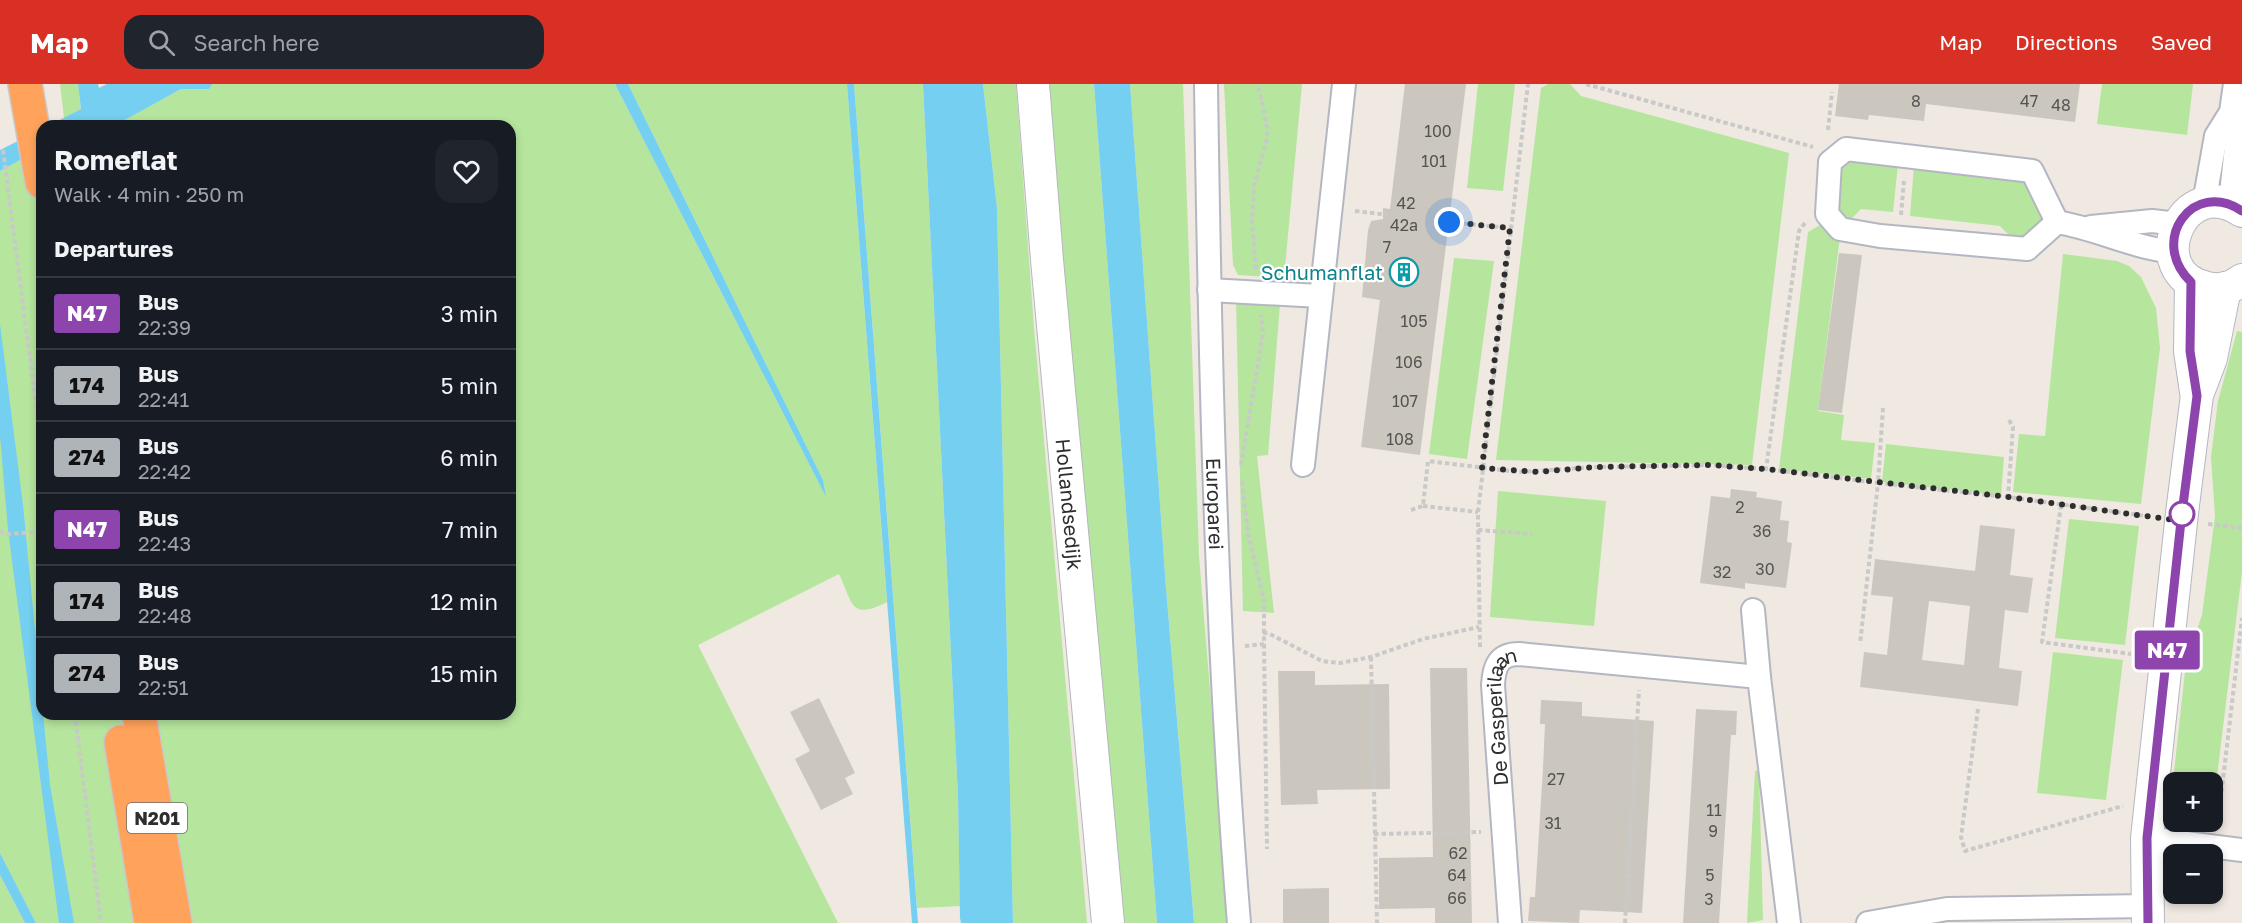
<!DOCTYPE html>
<meta charset="utf-8">
<style>
body{margin:0;font-family:"Golos Text",sans-serif;background:#20242c;color:#f1f3f6;height:100vh;display:flex;flex-direction:column;font-size:22px;white-space:nowrap}
*{box-sizing:border-box;margin:0}
p{font-size:20px;color:#9ea1a6}
.icon{flex:none;width:33px;height:33px;fill:none;stroke:currentColor;stroke-width:2;stroke-linecap:round;stroke-linejoin:round}
.map{position:relative;flex:1;overflow:hidden}
.drawer{position:absolute;left:36px;top:36px;width:480px;height:600px;display:flex;flex-direction:column;background:#171b24;border-radius:18px;box-shadow:0 3px 9px #0003}
.drawer>*{flex:none}
.badge{padding:0 12px;border-radius:4px;font-size:21px;line-height:39px}
.fabs{position:absolute;left:2163px;top:688px;display:grid;gap:12px}
.fabs a{display:grid;place-items:center;width:60px;height:60px;border-radius:12px;background:#171b24;box-shadow:0 3px 9px #0003;font-size:30px}
.you{position:absolute;width:30px;height:30px;margin:-15px;border:4px solid #fff;border-radius:50%;background:#1a73e8;box-shadow:0 0 0 9px #1a73e833}
.map>.badge{position:absolute;translate:-50% -50%;box-shadow:0 0 0 3px #fff}
h2{padding:0 18px;font-size:22px;line-height:54px}
.round{display:grid;place-items:center;flex:none;width:63px;height:63px;border-radius:18px;background:#20242c}
.headline{display:flex;align-items:center;justify-content:space-between;height:102px;padding:0 18px}
h1{font-size:28px;font-weight:700;line-height:45px}
ul{padding:0;list-style:none}
li{display:flex;align-items:center;gap:18px;height:72px;padding:0 18px;border-top:2px solid #363941}
li div{flex:1}
li b{display:block;font-size:22px}
li em{font-style:normal}
li .badge{min-width:66px;font-weight:700;text-align:center}
header{display:flex;align-items:center;gap:36px;box-sizing:border-box;height:84px;padding:0 30px;background:#d93025;color:#fff}
header strong{font-size:28px}
nav{display:flex;gap:33px;margin-inline-start:auto;font-size:21px}
.search{width:420px;height:54px;background:#20242c;display:flex;align-items:center;gap:15px;box-sizing:border-box;padding:0 21px;border-radius:18px;color:#9ea1a6;font-size:22px}
.map>svg:first-child{display:block}
</style>
<header>
<strong>Map</strong>
<div class="search"><svg class="icon" aria-label="search" viewBox="0 0 24 24"><circle cx="10" cy="10" r="6"/><path d="M15 15l6 6"/></svg>Search here</div>
<nav><a>Map</a><a>Directions</a><a>Saved</a></nav>
</header>
<div class="map">
<svg width="2242" height="839" viewBox="0 0 2242 839">
<rect width="100%" height="100%" fill="#efe9e1"/>
<g fill="#b6e59e">
<polygon points="60,0 78,0 81,25 64,34"/>
<path d="M212 0H615L825 411 823 396 628 0H847L887 518C850 537 853 519 839 490L698 561 838 839H36L0 769V87L42 64V630H510V42H114L181 5H208Z"/>
<polygon points="854,0 923,0 958,712 960,822 917,824"/>
<polygon points="983,0 1016,0 1034,244 1087,839 1013,839 997,124"/>
<polygon points="1045,0 1094,0 1157,839 1118,839"/>
<polygon points="1130,0 1183,0 1199,472 1229,839 1194,839 1166,504"/>
<polygon points="1224,0 1302,0 1284,194 1238,191 1233,181"/>
<polygon points="1478,0 1515,0 1503,107 1467,104"/>
<polygon points="1548,0 1570,0 1581,12 1789,69 1752,381 1496,376 1541,4"/>
<polygon points="2102,0 2193,0 2187,51 2097,40"/>
<polygon points="1850,75 1898,80 1893,128 1861,125 1850,136 1843,135 1837,127 1840,83"/>
<polygon points="1914,82 2026,95 2046,135 2023,155 2011,153 2000,142 1910,132"/>
<polygon points="1820,141 1840,153 1818,327 1844,331 1841,356 1875,359 1871,395 1779,385 1808,148"/>
<polygon points="2063,170 2117,177 2129,182 2141,193 2156,224 2160,264 2141,420 2013,408 2019,350 2045,352"/>
<polygon points="1454,174 1494,177 1467,375 1429,370"/>
<polygon points="1236,215 1280,220 1268,371 1257,372 1274,529 1243,527"/>
<polygon points="2237,247 2242,248 2242,488 2213,725 2212,699 2174,699 2174,738 2211,738 2210,743 2173,739 2169,734 2186,578 2202,531 2215,432 2211,373 2218,317"/>
<polygon points="1886,360 2004,373 2001,411 1882,398"/>
<polygon points="1498,407 1606,417 1594,542 1490,533"/>
<polygon points="2069,435 2139,442 2125,561 2055,554"/>
<polygon points="2053,568 2123,576 2106,716 2037,709"/>
<polygon points="1759,686 1763,836 1747,839 1755,687"/>
<polygon points="0,791 25,839 0,839"/>
</g>
<g fill="#75cff0">
<polygon points="78,0 98,0 99,4 107,0 212,0 209,5 181,5 114,42 48,42 81,25"/>
<polygon points="615,0 628,0 823,396 826,413"/>
<polygon points="847,0 854,0 918,839 912,839"/>
<polygon points="923,0 983,0 997,124 1013,839 961,839 960,834 958,712"/>
<polygon points="1094,0 1130,0 1166,504 1194,839 1157,839"/>
<polygon points="42,45 42,64 0,87 0,66"/>
<polygon points="0,240 23,421 50,701 74,839 59,839 8,446 0,352"/>
<polygon points="0,769 36,839 25,839 0,791"/>
</g>
<g fill="#cbc7bf" fill-rule="evenodd">
<polygon points="1405,0 1466,0 1420,371 1361,363 1380,216 1362,213 1368,146 1371,137 1383,135 1383,124 1390,125"/>
<polygon points="1839,0 2080,0 2075,38 1926,20 1924,37 1869,31 1868,36 1835,32"/>
<polygon points="1839,169 1862,171 1842,329 1818,326"/>
<polygon points="1731,405 1757,408 1756,413 1782,417 1780,436 1789,437 1787,458 1792,459 1786,504 1745,499 1745,505 1700,499 1711,412 1730,414"/>
<path d="M1980 441 2015 445 2010 491 2033 494 2028 529 2005 526 1999 584 2022 587 2018 622 1860 603 1864 568 1887 571 1893 513 1871 511 1875 475 1975 487ZM1929 517 1970 522 1964 581 1922 576Z"/>
<polygon points="1430,584 1467,584 1472,839 1435,839 1435,824 1379,825 1379,774 1433,773"/>
<polygon points="1278,587 1315,587 1315,601 1389,600 1390,705 1317,706 1318,720 1281,721"/>
<polygon points="819,614 855,689 845,694 853,710 821,726 795,675 810,667 790,628"/>
<polygon points="1541,616 1582,618 1582,632 1654,637 1642,829 1580,826 1579,839 1528,837 1530,813 1535,813 1543,684 1545,640 1540,640"/>
<polygon points="1696,625 1737,627 1736,651 1731,651 1719,839 1683,839"/>
<polygon points="1329,804 1329,839 1283,839 1283,805"/>
</g>
<g fill="none" stroke-linecap="round" stroke-linejoin="round">
<g stroke="#b4b7c1" stroke-width="26">
<g id="street">
<path id="s1" d="M1206 0C1210 279 1216 560 1239 839"/>
<polygon points="1846,65 2032,87 2057,138 2027,165 1880,152 1840,145 1827,130 1830,78"/>
<polyline points="2204,119 2216,52 2231,28 2235,0"/>
<polyline points="2230,120 2237,53 2231,28"/>
<path d="M2057 138C2098 145 2131 163 2173 168"/>
<polyline points="2091,143 2152,137 2178,140"/>
<polyline points="1209,206 1320,212"/>
<polyline points="1303,381 1344,0"/>
<polyline points="1753,526 1759,593"/>
<polyline points="2147,754 2242,766"/>
<path id="s2" d="M1510 839 1493 601C1494 583 1498 570 1519 570L1759 593 1789 839"/>
<polyline points="1868,839 1947,825 2148,822"/>
</g>
</g>
<g stroke="#b4b7c1" stroke-width="34">
<g id="secondary">
<path id="s3" d="M1033 0 1047 176 1108 839"/>
<path d="M2242 127C2182 86 2140 190 2207 204 2219 207 2232 204 2242 196"/>
<polyline points="2191,198 2190,267 2196,308"/>
<polyline points="2148,839 2147,754 2182,429 2197,311 2211,274 2225,204"/>
</g>
</g>
<g stroke="#c9c9c9" stroke-width="36">
<g id="highway">
<polyline points="25,0 42,98"/>
<polyline points="139,630 175,839"/>
<polyline points="121,658 151,839"/>
</g>
</g>
<g stroke="#c9c9c9" stroke-width="4" stroke-dasharray="4.5 3" stroke-linecap="butt">
<polyline points="1586,0 1813,63"/>
<polyline points="1828,46 1832,8"/>
<polyline points="3,66 42,368"/>
<polyline points="1355,127 1389,131"/>
<polyline points="1901,131 1904,97"/>
<polyline points="1449,138 1510,144"/>
<polyline points="1805,139 1799,147 1766,385 1878,399 1860,560"/>
<polyline points="1256,185 1252,138 1254,102 1267,55 1267,43 1258,0"/>
<polyline points="1883,324 1878,399 2008,413"/>
<polyline points="2009,336 2013,343 2008,413 2153,433"/>
<polyline points="1241,381 1263,249 1261,231"/>
<polyline points="1242,397 1248,450 1264,516 1264,560 1245,562"/>
<polyline points="2061,421 2042,558 2131,570"/>
<polyline points="1423,422 1478,428"/>
<polyline points="1411,426 1423,422 1428,377 1518,388 1596,383 1710,381 1766,385"/>
<polyline points="2208,440 2242,444"/>
<polyline points="1478,446 1532,450"/>
<polyline points="0,447 5,450 42,448"/>
<polyline points="1263,549 1268,549 1322,577 1340,579 1371,573 1423,555 1479,543"/>
<polyline points="1264,560 1267,765"/>
<polyline points="1480,563 1478,428 1528,0"/>
<polyline points="1371,573 1377,839"/>
<polyline points="1978,625 1961,753 1965,767 2123,722"/>
<polyline points="75,630 101,839"/>
<polyline points="2218,738 2242,534"/>
<polyline points="1374,750 1481,748"/>
<polyline points="1625,839 1639,606"/>
</g>
<use href="#street" stroke="#fff" stroke-width="22"/>
<use href="#secondary" stroke="#fff" stroke-width="32"/>
<use href="#highway" stroke="#ffa35c" stroke-width="33"/>
</g>
<g fill="none" stroke-linecap="round" stroke-linejoin="round">
<g stroke="#fff" stroke-width="14">
<path id="line" d="M2148 839 2147 754 2181 437 2197 312 2190 267 2191 198C2148 157 2193 94 2242 127"/>
</g>
<use href="#line" stroke="#8e44ad" stroke-width="9"/>
<polyline stroke="#2e2e2e" stroke-width="6" stroke-dasharray="0 10.8" points="1449,138 1510,144 1482,384 1538,388 1596,383 1710,381 1766,385 2008,413 2181,437 2182,430"/>
</g>
<defs>
<g id="building-ring" transform="scale(1.5)"><circle r="9.5" fill="#fff" stroke="#0f9aa8" stroke-width="1.5"/><path d="M-4-6H4V6H1V3H-1V6H-4ZM-2.5-4.3h1.7v1.8h-1.7ZM.8-4.3h1.7v1.8H.8ZM-2.5-1h1.7V.8h-1.7ZM.8-1h1.7V.8H.8Z" fill="#0f9aa8"/></g>
</defs>
<g fill-rule="evenodd">
<use href="#building-ring" x="1404" y="188"/>
</g>
<circle fill="#fff" stroke="#8e44ad" stroke-width="3" cx="2182" cy="430" r="12"/>
<g text-anchor="middle" dominant-baseline="central" stroke-width="4.5" stroke-linejoin="round" paint-order="stroke">
<g font-size="16" fill="#555452">
<text x="1916" y="17">8</text>
<text x="2029" y="17">47</text>
<text x="2061" y="21">48</text>
<text x="1438" y="47">100</text>
<text x="1434" y="77">101</text>
<text x="1406" y="119">42</text>
<text x="1404" y="141">42a</text>
<text x="1387" y="163">7</text>
<text x="1414" y="237">105</text>
<text x="1409" y="278">106</text>
<text x="1405" y="317">107</text>
<text x="1400" y="355">108</text>
<text x="1740" y="423">2</text>
<text x="1762" y="447">36</text>
<text x="1765" y="485">30</text>
<text x="1722" y="488">32</text>
<text x="1556" y="695">27</text>
<text x="1714" y="726">11</text>
<text x="1553" y="739">31</text>
<text x="1713" y="747">9</text>
<text x="1458" y="769">62</text>
<text x="1457" y="791">64</text>
<text x="1710" y="791">5</text>
<text x="1457" y="814">66</text>
<text x="1709" y="815">3</text>
</g>
<rect fill="#fff" stroke="#6d6d6d" stroke-width="1.5" x="127" y="719" width="60" height="30" rx="4.5"/>
<g font-size="18" font-weight="bold" fill="#2e2e2e">
<text x="157" y="734">N201</text>
</g>
<g font-size="20" fill="#0d838f" stroke="#fff" text-anchor="end">
<text x="1383" y="188">Schumanflat</text>
</g>
<g font-size="20" fill="#2e2e2e" stroke="#fff">
<text stroke="none"><textPath href="#s3" startOffset="422">Hollandsedijk</textPath></text>
<text stroke="none"><textPath href="#s1" startOffset="420">Europarei</textPath></text>
<text stroke="none"><textPath href="#s2" startOffset="210">De Gasperilaan</textPath></text>
</g>
</g>
</svg>
<div class="fabs">
<a>+</a>
<a>−</a>
</div>
<div class="you" style="left:1449px;top:138px"></div>
<b class="badge" style="left:2167px;top:566px;background:#8e44ad;color:#fff">N47</b>
<section class="drawer">
<div class="headline"><div><h1>Romeflat</h1><p>Walk · 4 min · 250 m</p></div><a class="round"><svg class="icon" aria-label="heart" viewBox="0 0 24 24"><path d="M12 20l-8-8c-3-5 5-10 8-4 3-6 11-1 8 4z"/></svg></a></div>
<h2>Departures</h2>
<ul>
<li><span class="badge" style="background:#8e44ad;color:#fff">N47</span><div><b>Bus</b><p>22:39</p></div><em>3 min</em></li>
<li><span class="badge" style="background:#afb4b9;color:#111">174</span><div><b>Bus</b><p>22:41</p></div><em>5 min</em></li>
<li><span class="badge" style="background:#afb4b9;color:#111">274</span><div><b>Bus</b><p>22:42</p></div><em>6 min</em></li>
<li><span class="badge" style="background:#8e44ad;color:#fff">N47</span><div><b>Bus</b><p>22:43</p></div><em>7 min</em></li>
<li><span class="badge" style="background:#afb4b9;color:#111">174</span><div><b>Bus</b><p>22:48</p></div><em>12 min</em></li>
<li><span class="badge" style="background:#afb4b9;color:#111">274</span><div><b>Bus</b><p>22:51</p></div><em>15 min</em></li>
</ul>
</section>
</div>
